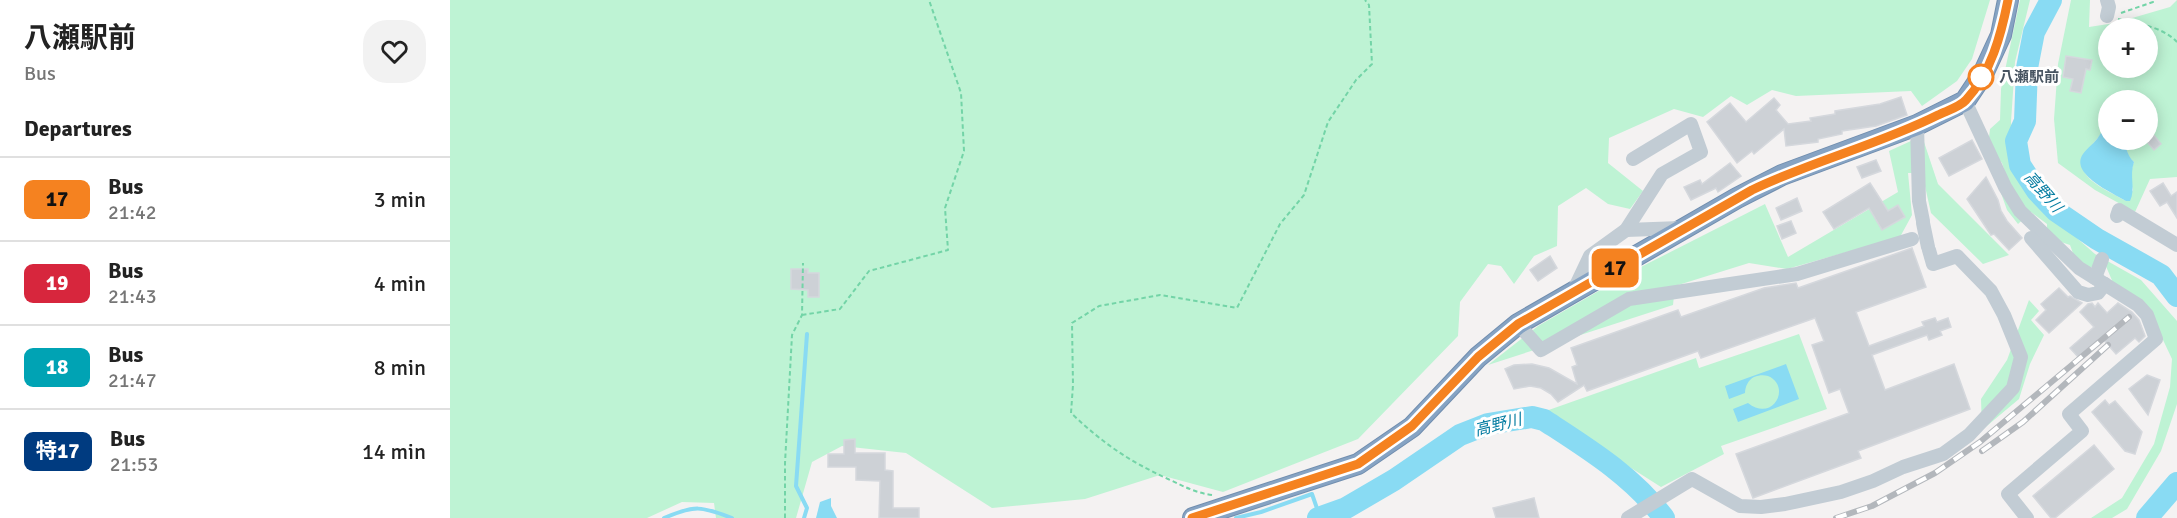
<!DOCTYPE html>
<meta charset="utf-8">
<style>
body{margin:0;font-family:Signika,"Noto Sans JP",sans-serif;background:#f2f2f2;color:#222;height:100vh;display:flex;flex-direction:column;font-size:22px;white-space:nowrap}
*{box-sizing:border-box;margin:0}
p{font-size:20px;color:#767676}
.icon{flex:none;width:33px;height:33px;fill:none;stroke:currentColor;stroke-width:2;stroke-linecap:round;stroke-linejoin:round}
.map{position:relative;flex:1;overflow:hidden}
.panel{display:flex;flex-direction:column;background:#fff;width:450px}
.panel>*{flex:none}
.badge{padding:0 12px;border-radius:9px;font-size:21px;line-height:39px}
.fabs{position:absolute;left:1648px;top:18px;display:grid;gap:12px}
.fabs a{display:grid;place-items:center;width:60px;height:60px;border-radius:50%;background:#fff;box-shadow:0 3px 15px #0003;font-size:30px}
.map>.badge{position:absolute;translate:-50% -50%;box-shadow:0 0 0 3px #fff}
h2{padding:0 24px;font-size:22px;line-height:54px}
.round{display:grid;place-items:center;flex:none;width:63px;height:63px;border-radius:24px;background:#f2f2f2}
.overview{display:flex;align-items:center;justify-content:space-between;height:102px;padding:0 24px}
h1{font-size:28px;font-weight:700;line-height:45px}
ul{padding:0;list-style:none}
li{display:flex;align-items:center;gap:18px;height:84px;padding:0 24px;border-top:2px solid #e0e0e0}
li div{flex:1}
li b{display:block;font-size:22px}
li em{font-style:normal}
li .badge{min-width:66px;font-weight:700;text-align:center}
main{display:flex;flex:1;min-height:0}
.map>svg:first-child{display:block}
</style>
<main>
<section class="panel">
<div class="overview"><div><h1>八瀬駅前</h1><p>Bus</p></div><a class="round"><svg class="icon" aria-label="heart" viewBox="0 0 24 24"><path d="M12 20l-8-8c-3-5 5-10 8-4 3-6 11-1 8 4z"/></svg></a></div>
<h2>Departures</h2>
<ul>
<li><span class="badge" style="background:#f58220;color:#111">17</span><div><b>Bus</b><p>21:42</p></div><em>3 min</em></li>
<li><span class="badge" style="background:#d7263d;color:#fff">19</span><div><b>Bus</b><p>21:43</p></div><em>4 min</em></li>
<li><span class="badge" style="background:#00a3b4;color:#fff">18</span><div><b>Bus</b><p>21:47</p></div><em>8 min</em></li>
<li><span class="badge" style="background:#003b80;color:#fff">特17</span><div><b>Bus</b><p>21:53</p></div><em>14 min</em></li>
</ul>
</section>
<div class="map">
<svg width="1727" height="518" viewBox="0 0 1727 518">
<rect width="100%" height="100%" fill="#f4f2f2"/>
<g fill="#bef3d4" fill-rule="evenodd">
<polygon points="0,0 1540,0 1522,59 1507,81 1472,106 1461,91 1346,96 1322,90 1297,105 1281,96 1253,117 1224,109 1159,138 1158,163 1193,191 1180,209 1158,204 1136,188 1108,206 1107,246 1084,256 1064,284 1051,266 1038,264 1010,302 1008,336 908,439 773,492 710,475 635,499 542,508 456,453 392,446 362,462 346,518 266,518 264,503 232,502 197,518 0,518"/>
<polygon points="1570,0 1580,0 1565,62 1561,122 1567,165 1587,203 1645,254 1691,280 1727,321 1727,404 1711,451 1677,509 1662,518 1641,518 1672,498 1704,444 1720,387 1722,359 1698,308 1664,285 1655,264 1649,262 1640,268 1624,256 1620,245 1605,240 1597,234 1597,224 1581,212 1568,224 1557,210 1551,193 1560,187 1552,163 1538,146 1540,129 1550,120 1551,89"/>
<path d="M1621 0H1640L1639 27 1665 23 1720 7 1727 0V177L1700 179 1685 212 1645 190 1608 163 1604 119 1608 64ZM1659 28H1698V68H1659ZM1659 100H1698V140H1672C1677 147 1676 156 1684 162 1680 172 1680 180 1683 190L1676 201C1655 189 1615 174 1640 147 1647 139 1656 129 1659 120 1660 114 1659 106 1659 100Z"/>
<polygon points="1472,136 1488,184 1559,255 1533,264 1481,213 1472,173 1458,173 1462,215 1450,237 1337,269 1299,263 1225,286 1223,305 1038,365 1088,326 1185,270 1315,204 1338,257 1448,192 1439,151"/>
<polygon points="1579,300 1589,311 1581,320 1594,335 1580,364 1569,399 1532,430 1531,399 1557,360"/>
<polygon points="1349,334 1377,409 1271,446 1274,454 1211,487 1093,412 1246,358 1249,368"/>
</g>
<g fill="#89dbf3">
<path d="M1659 120V140H1672C1677 147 1677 156 1684 162 1679 176 1686 189 1680 201H1676C1663 193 1619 174 1633 154 1638 147 1645 143 1649 136 1653 131 1655 125 1659 120Z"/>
<path d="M1336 364 1349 399 1288 422 1283 409 1298 403C1323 423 1342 386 1318 376 1314 375 1309 375 1304 377 1298 380 1295 387 1295 393L1279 399 1275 386Z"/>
<polygon points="381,498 381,506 387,518 366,518 370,502"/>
</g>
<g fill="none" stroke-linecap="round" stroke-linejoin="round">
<g stroke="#89dbf3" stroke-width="4">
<path d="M214 518C245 505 251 506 282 518"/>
<polyline points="354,518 357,508 346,486 357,334"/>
<polyline points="786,518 811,512 862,494 870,517"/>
</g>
<g stroke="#89dbf3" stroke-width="22">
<polyline points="1601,0 1584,32 1577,68 1575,121 1566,141 1570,165 1587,191 1606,211 1647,239 1711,275 1727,296"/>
<path d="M868 518 896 508 944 480 1010 435 1038 424 1082 417 1094 420C1137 448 1183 476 1214 518"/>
<polyline points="1697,518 1727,483"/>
</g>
</g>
<g fill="#cdd1d6" stroke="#d5d8dd" stroke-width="1.5">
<polygon points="1616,56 1642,60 1640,70 1636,69 1631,93 1620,91 1623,79 1613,77"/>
<polygon points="1451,97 1457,115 1426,126 1392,131 1392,134 1368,139 1368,142 1336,146 1334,129 1304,154 1302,151 1287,163 1257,122 1280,103 1296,122 1324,98 1330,105 1326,110 1338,124 1361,121 1360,118 1385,114 1385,111 1430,104"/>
<polygon points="1698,128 1711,144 1704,150 1698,143"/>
<polygon points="1522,140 1532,159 1499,176 1489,158"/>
<polygon points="1426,160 1431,171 1412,178 1407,167"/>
<polygon points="1280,163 1291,176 1268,192 1266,188 1241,200 1234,187 1250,180 1252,184"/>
<polygon points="1536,177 1548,200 1551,211 1557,221 1572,238 1559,250 1544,234 1541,235 1517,199"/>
<polygon points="1420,183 1438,211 1448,205 1455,217 1432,230 1419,208 1384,229 1373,212"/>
<polygon points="1713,183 1721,196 1727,192 1727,218 1717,202 1710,206 1700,191"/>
<polygon points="1347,198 1352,211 1331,220 1326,208"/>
<polygon points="1341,221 1346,233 1332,239 1327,226"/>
<polygon points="1462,248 1476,287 1406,312 1419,346 1474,326 1472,322 1485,318 1487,322 1498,318 1501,327 1490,331 1492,335 1479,340 1477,335 1422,355 1435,390 1504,364 1520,409 1408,451 1411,458 1303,498 1286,454 1399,413 1390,389 1379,393 1362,345 1374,341 1365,318 1251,358 1248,351 1137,391 1134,385 1108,402 1101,394 1091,388 1080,386 1064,389 1055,369 1064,365 1082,364 1099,368 1127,384 1122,367 1127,365 1121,348 1228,310 1231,317 1314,288 1346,283 1348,288"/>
<polygon points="1100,256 1107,268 1088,281 1080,270"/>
<polygon points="341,269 358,269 358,273 369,273 369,297 358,297 358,290 341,289"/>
<polygon points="1609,288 1618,297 1620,296 1632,303 1599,333 1586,320 1596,310 1591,304"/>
<polygon points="1642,303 1645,307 1648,303 1657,313 1668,303 1682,312 1689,320 1695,336 1689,342 1685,338 1666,354 1652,338 1629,358 1620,348 1644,327 1630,312 1638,304"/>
<polygon points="1697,375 1710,380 1698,415 1679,389"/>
<polygon points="1655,400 1659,405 1665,401 1692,432 1685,454 1675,451 1642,412"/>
<polygon points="405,439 405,453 435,453 435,470 443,471 443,508 469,508 469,518 429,518 430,481 406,480 406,467 378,467 378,454 394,454 394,440"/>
<polygon points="1644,445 1664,469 1605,518 1601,518 1583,496"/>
<polygon points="1084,498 1089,518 1046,518 1043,508"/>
</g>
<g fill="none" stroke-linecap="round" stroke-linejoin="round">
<g stroke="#718eaf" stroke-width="22">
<polyline id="highway" points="743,518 908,464 962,427 1028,357 1068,324 1287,198 1332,175 1467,125 1515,101 1533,74 1551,35 1558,0"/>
</g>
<g stroke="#73d4a7" stroke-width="2" stroke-dasharray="4.5 3" stroke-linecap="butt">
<polyline points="1671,13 1703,2 1702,0"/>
<path d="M1668 19C1687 23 1713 27 1727 42"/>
<polyline points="352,315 390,309 419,271 498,250 495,208 514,151 511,93 479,0"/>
<path d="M762 495C746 493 733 486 718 479 677 460 654 444 621 413L623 385 622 323 649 306 710 295 787 308 830 224 854 195 878 122 906 80 922 64 919 5 915 0"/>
<polyline points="335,518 335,463 342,335 352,315 353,263"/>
</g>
<g stroke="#c2ccd4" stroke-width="14">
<polyline points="1657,16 1659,7 1657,0"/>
<polyline points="1515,101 1555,187 1570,211 1629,268 1688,305 1697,315 1706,339 1619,414 1632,431 1558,494 1577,518"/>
<polyline points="1467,125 1469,201 1473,221"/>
<polyline points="1667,216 1669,210 1727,245"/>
<polyline points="1473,223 1478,247"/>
<polyline points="1176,230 1231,228"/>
<polyline points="1581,238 1628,292 1638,295 1648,293 1655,284"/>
<polyline points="1645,278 1652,259"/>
<polyline points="1123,292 1140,256 1176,230 1212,174 1251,152 1241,124 1183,159"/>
<polyline points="1068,324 1091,350 1179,299 1347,274 1462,239"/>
<polyline points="1178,518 1242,479 1290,506 1311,507 1335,504 1391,492 1423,481 1453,467 1493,454 1519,435 1563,388 1571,357 1554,315 1541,291 1507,256 1483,264 1479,250"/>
</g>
<use href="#highway" stroke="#86a3c3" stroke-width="20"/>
<g stroke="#b3b7bc" stroke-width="6">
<g id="rail">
<polyline points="1532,451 1573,422 1658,345"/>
<polyline points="1386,518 1422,506 1485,473 1530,442 1679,317"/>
</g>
</g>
<use href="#rail" stroke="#fff" stroke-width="4" stroke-dasharray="11" stroke-linecap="butt"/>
</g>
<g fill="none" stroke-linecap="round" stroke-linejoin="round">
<g stroke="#fff" stroke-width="14">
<path id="line" d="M742 518 908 464 962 426 1028 357 1068 324 1302 190C1362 161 1428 145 1488 115 1496 111 1510 107 1516 100 1541 73 1551 35 1558 0"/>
</g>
<use href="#line" stroke="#f58220" stroke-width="9"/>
</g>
<circle fill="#fff" stroke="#f58220" stroke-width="3" cx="1531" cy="77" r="12"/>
<g text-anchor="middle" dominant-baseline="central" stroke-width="6" stroke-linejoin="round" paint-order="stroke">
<g font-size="15" font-weight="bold" fill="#485461" stroke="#fff" text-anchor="start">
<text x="1549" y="77">八瀬駅前</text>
</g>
<g font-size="16" font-style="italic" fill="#047ca1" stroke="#fff">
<text transform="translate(1593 192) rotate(49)">高野川</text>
<text transform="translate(1048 425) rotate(-14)">高野川</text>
</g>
</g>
</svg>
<div class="fabs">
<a>+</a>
<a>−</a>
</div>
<b class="badge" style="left:1165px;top:268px;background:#f58220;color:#111">17</b>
</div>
</main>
